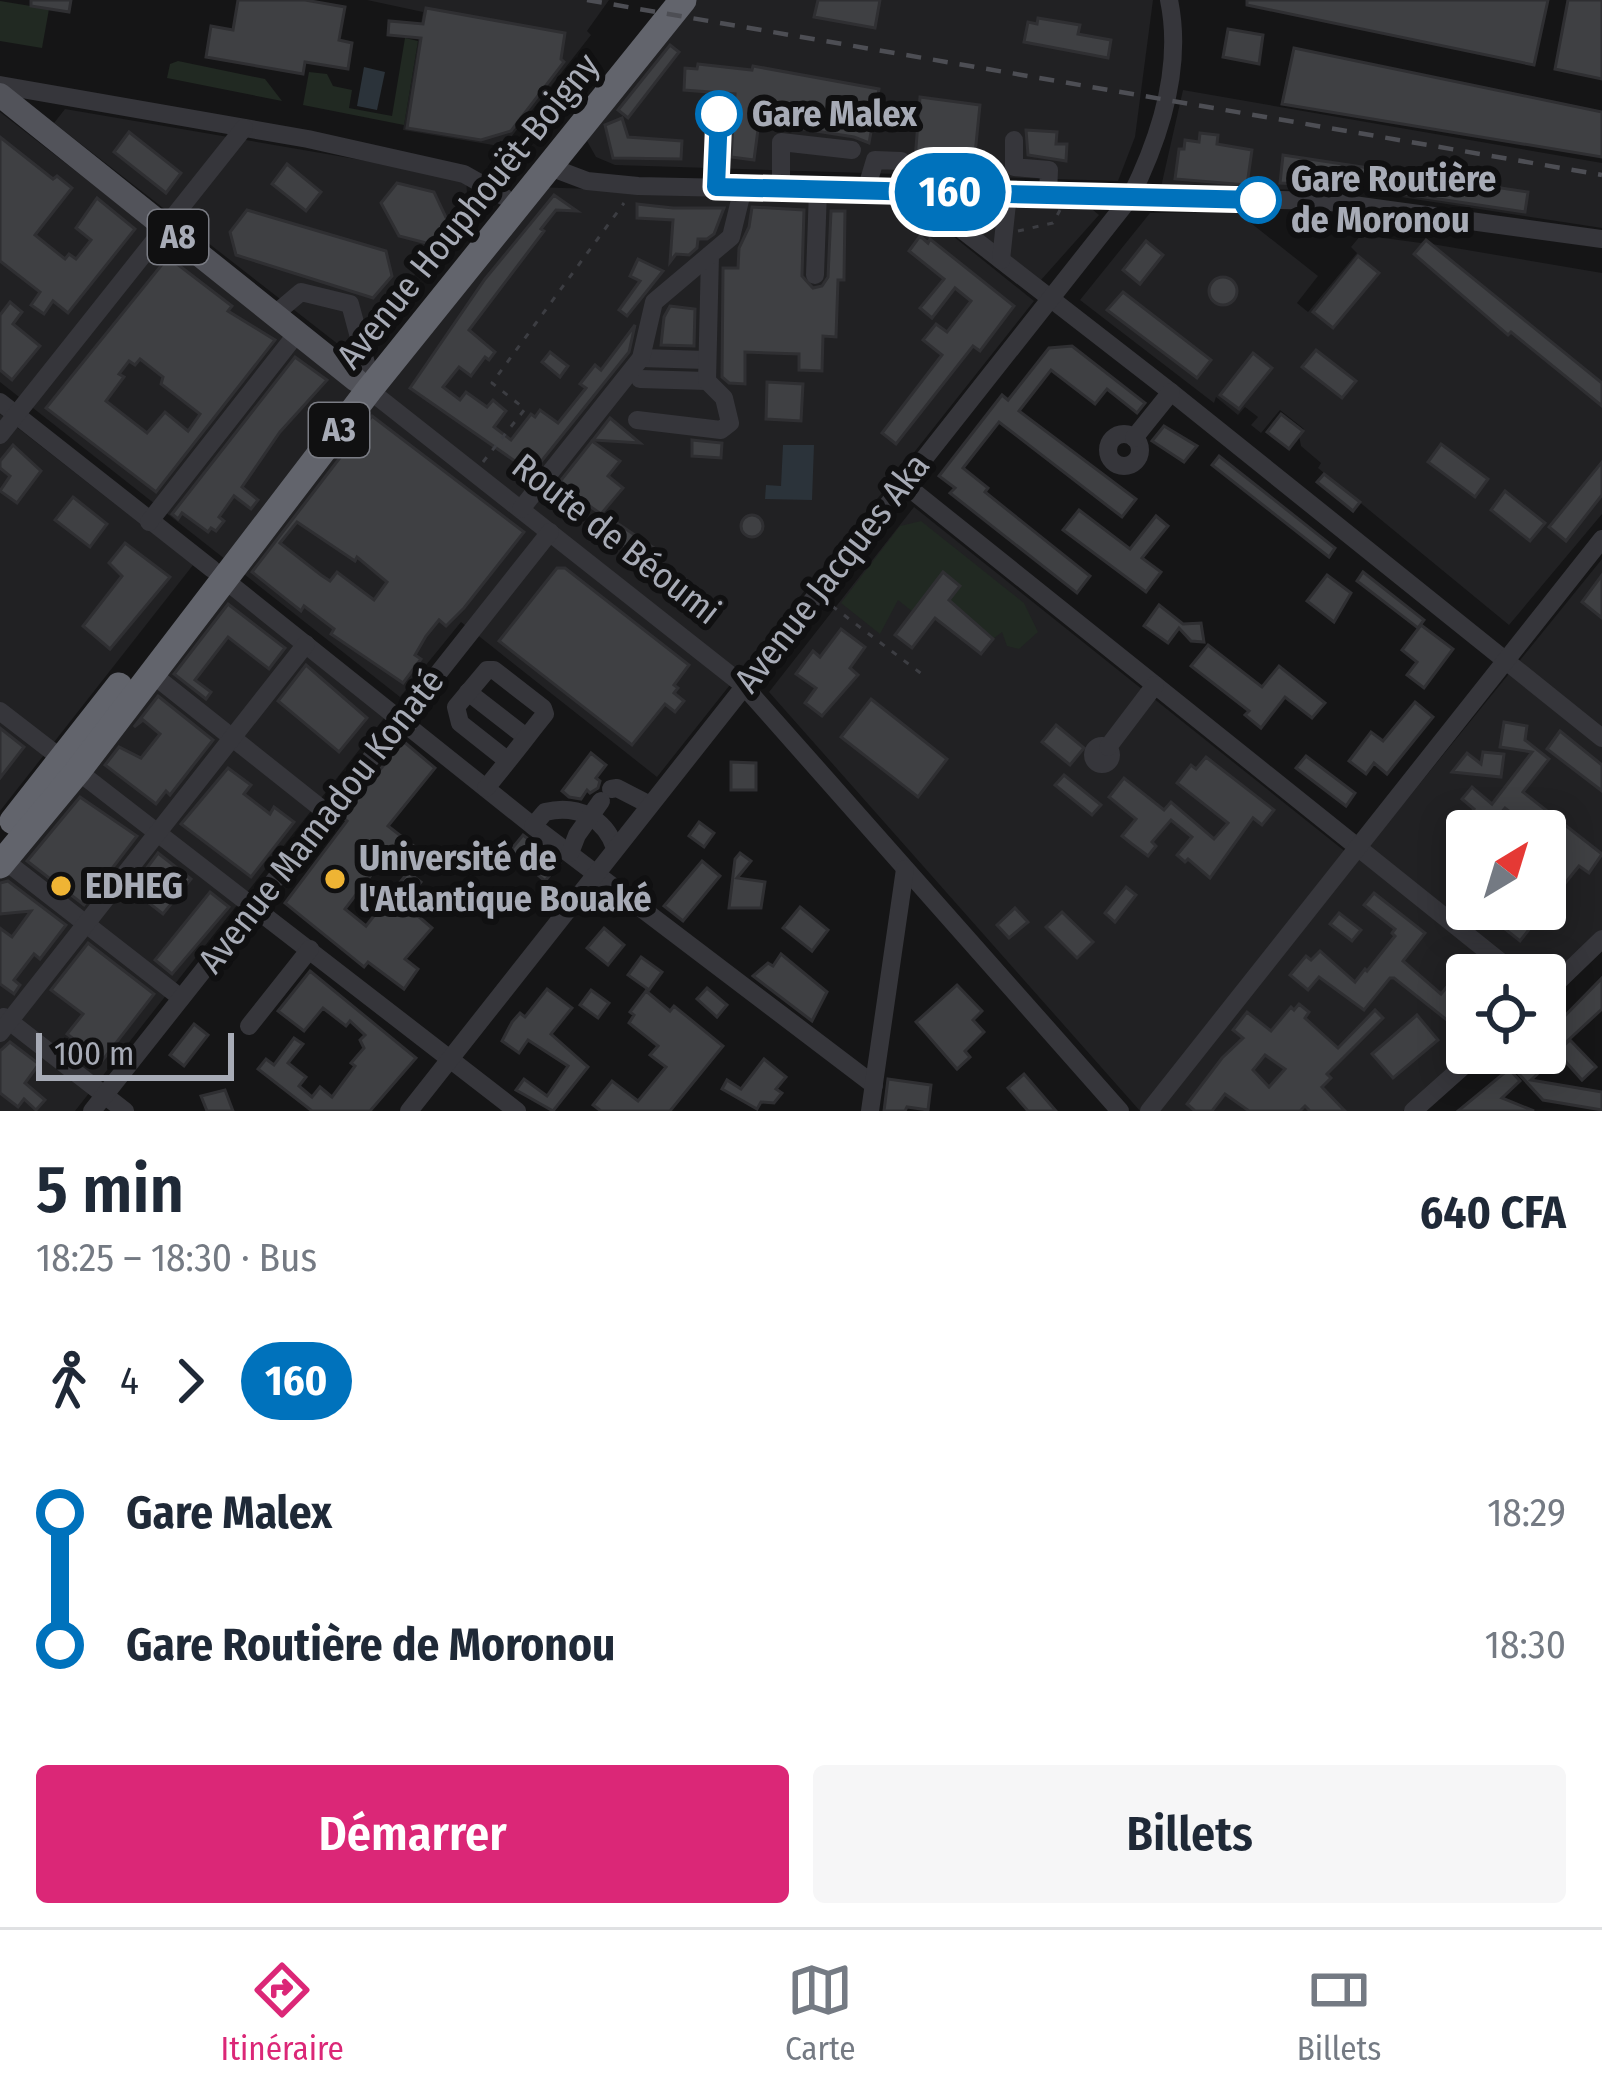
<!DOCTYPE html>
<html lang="fr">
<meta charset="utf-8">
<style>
body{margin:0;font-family:"Fira Sans Condensed",sans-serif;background:#f6f6f7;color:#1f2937;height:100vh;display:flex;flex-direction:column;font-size:45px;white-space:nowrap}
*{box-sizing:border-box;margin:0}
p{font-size:39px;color:#747a83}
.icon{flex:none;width:66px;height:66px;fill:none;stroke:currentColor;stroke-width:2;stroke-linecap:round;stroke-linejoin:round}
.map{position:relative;height:1111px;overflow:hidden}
.drawer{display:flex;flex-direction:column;background:#fff;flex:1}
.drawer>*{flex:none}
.badge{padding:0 24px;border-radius:39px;font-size:42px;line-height:78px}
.needle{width:78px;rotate:38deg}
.tools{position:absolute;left:1446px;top:810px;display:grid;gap:24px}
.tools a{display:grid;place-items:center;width:120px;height:120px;border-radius:12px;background:#fff;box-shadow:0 6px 30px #0003;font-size:60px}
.scale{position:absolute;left:36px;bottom:30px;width:198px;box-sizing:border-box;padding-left:12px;border:6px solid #a7abb6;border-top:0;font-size:33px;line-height:42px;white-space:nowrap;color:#a7abb6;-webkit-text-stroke:9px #101011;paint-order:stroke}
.map>.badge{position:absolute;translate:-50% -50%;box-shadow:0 0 0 6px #fff}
.legs{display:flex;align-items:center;gap:18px;height:132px;padding:0 36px;font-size:39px}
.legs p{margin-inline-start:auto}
.head{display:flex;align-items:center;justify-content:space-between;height:204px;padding:0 36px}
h1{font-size:66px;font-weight:600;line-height:90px}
.primary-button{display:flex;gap:24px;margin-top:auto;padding:24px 36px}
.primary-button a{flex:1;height:138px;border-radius:12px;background:#db2777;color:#fff;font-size:48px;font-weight:600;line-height:138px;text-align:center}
.primary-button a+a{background:#f6f6f7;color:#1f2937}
ul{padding:0 36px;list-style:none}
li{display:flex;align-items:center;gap:42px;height:132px;font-size:45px}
li i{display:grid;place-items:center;width:18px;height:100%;margin:0 15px;background:currentColor}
li i::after{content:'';width:30px;height:30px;margin:-15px;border:9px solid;border-radius:50%;background:#fff}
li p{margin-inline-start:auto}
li:first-child i{background:linear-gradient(#0000 50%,currentColor 0)}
li:last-child i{background:linear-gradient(currentColor 50%,#0000 0)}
.tab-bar{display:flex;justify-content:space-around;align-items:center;height:168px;border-top:3px solid #e0e1e3;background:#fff;font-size:33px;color:#747a83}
.tab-bar a{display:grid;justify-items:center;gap:6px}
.tab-bar .current{color:#db2777}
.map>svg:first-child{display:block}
</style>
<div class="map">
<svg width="1602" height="1111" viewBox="0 0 1602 1111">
<rect width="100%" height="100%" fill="#151516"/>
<g fill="#212123" fill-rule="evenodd">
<polygon points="367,0 609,0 587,31 591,35 508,141 500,141 499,146 403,130 423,12"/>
<polygon points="682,0 1153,0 1135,137 1118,181 615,165 596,157 587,141"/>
<polygon points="1183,90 1602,163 1602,228 1362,191 1161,187"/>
<polygon points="65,109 466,178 468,207 352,355 54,123"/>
<polygon points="0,112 368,399 534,187 908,200 1034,301 657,777 461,622 400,697 0,382"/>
<polygon points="949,197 1086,204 1099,215 1041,280 945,206"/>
<polygon points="1237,212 1318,276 1297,303 1308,312 1357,253 1351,247 1361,235 1421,243 1426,239 1432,244 1602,273 1602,514 1509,625 1318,468 1321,463 1301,446 1299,436 1304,429 1280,410 1261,433 1251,425 1258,417 1245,407 1238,415 1216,397 1214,403 1080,300 1150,213"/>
<polygon points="0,414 193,565 0,811"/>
<path d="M914 507 1357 861 1602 559V940L1545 989V975H1467V1053H1471L1403 1111H1140L769 692ZM1467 831H1545V909H1467Z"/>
<polygon points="212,581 385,717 75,1111 0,1111 0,850"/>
</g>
<g fill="#212922">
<polygon points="0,1 49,9 42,48 0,41"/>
<polygon points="405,38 418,41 404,125 303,105 309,72 327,74 333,86 352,90 349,108 392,116"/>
<polygon points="178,61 265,79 282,101 167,78 170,64"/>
<polygon points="921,521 1024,603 1038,632 1019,649 1007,646 1002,632 993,639 965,617 966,614 949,600 959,585 943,573 913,612 898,600 880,634 841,603 900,526"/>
</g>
<g fill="#2b333a">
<polygon points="364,67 385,72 377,110 357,106"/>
<polygon points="783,445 814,445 812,500 765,499 766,485 781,486"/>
</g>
<g fill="#3f4043" stroke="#2f2f32" stroke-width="3" fill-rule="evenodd">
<polygon points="31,0 71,0 69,12 31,6"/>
<polygon points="238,0 305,0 345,7 339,40 352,43 348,69 305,62 303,74 206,57 211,26 233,30"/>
<polygon points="818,0 880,0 875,28 814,17"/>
<polygon points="1247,0 1548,0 1534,65 1247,5"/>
<polygon points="1568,0 1602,0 1602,79 1555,69"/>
<polygon points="426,8 565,33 561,59 564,62 511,131 481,140 407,128 421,38 388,35 389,21 423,24"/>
<polygon points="1038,18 1080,25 1078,34 1111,40 1108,58 1024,42 1028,22 1037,24"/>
<polygon points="1228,29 1263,35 1259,64 1223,57"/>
<polygon points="670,45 679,52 628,118 618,110"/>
<polygon points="1294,48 1602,112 1602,157 1282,104"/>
<polygon points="698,64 752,70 753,66 879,89 869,143 854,137 759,122 754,160 731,157 735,94 684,90 685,68 697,69"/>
<polygon points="920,97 980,105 973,174 919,170 915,160"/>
<polygon points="622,118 628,137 682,141 681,159 613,158 605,125"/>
<polygon points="1026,130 1057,132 1056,144 1067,144 1066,161 1028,155"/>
<polygon points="129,132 181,173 166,193 114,152"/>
<polygon points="1200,133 1218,135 1217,144 1252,150 1247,185 1175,179 1179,149 1184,149 1185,140 1199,142"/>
<polygon points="0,137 53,179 57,176 72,188 35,235 65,259 69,254 76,259 91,240 76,228 97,198 135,229 68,313 53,301 44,314 31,305 40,292 0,261"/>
<polygon points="1283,155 1528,192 1525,212 1359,187 1280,183"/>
<polygon points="287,164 321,192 306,211 272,184"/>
<polygon points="397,183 434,192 451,228 438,246 399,236 381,203"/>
<polygon points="554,195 577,211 556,210 541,229 544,231 469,330 495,352 489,360 485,357 471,376 459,367 443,387 460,400 466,392 487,407 493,400 506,411 494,427 511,440 531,414 535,417 540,410 558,423 586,388 580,384 595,365 601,370 635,325 629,352 532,473 410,388 485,279"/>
<polygon points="637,204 673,208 724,208 714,234 707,239 698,239 697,248 689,255 676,254 670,262 673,220 637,218"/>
<polygon points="752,207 804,210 802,276 813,288 822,286 828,277 831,211 845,211 844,280 838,280 836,337 823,336 822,371 799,370 799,354 745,352 745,384 729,383 722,377 723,268 738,268 739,248 749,227"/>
<polygon points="247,210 386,251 392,276 373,298 236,255 230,232"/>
<polygon points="920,236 928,243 930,239 1014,306 980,351 973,346 896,444 882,433 942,355 923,340 936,324 947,332 971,301 955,288 932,318 920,308 944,279 909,251"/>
<polygon points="1426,240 1602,383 1602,406 1511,332 1508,335 1414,254"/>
<polygon points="1146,241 1163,255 1140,284 1123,270"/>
<polygon points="1358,256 1379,273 1333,328 1313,312"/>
<path d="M168 257 232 306 228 311 275 340 156 492 46 408ZM140 359 163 377 161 384 200 414 188 431 165 412 147 433 106 401 124 377 119 374 129 361 135 365Z"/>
<polygon points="638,259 663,271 627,316 619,310 640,281 630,276"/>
<circle cx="1223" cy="291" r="14"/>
<polygon points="1123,292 1211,360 1197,378 1107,310"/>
<polygon points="10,302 22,312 13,324 40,346 12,380 0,370 0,315"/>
<polygon points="670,306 695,309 694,346 661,345 664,317"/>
<polygon points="1072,346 1145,403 1137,413 1107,389 1095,404 1051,370 1019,411 1136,499 1122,517 999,422 963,468 988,488 985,492 1090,576 1077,593 950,493 955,488 939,476 1002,395 1008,400 1049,348"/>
<polygon points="1316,350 1356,381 1342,398 1302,367"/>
<polygon points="550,352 568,366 560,377 542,362"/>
<polygon points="1253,353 1272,368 1239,409 1220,395"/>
<polygon points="295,357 327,380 280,432 242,487 258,500 251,509 234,496 219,517 224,521 216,531 211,528 208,532 182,513 178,519 172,514"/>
<polygon points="767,382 803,384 801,421 766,419"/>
<polygon points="1281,414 1303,431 1289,449 1267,432"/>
<path d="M372 416 524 532 464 608 446 626 439 620 426 636 415 655 421 659 403 683 331 634 334 629 304 606 301 611 252 572ZM297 522 355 561 357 557 387 582 374 600 337 572 330 581 321 575 280 543Z"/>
<polygon points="610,418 640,443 593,440"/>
<polygon points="1164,426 1197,446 1184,462 1152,441"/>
<polygon points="692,440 722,443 721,458 692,456"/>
<polygon points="592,441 620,461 608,476 623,488 601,514 558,484"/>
<polygon points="1441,444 1488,479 1475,497 1428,462"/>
<polygon points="13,445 41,471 17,503 0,491 10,476 0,468 0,461"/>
<polygon points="1219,456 1335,548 1329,557 1212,465"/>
<polygon points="1602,462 1602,495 1566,541 1549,527"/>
<polygon points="1324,474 1360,502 1353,511 1317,482"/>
<polygon points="1505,491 1545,523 1530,541 1491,510"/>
<polygon points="73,497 107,524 90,547 55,520"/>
<polygon points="1079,510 1130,549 1156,516 1168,526 1142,558 1161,572 1146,592 1063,530"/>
<circle cx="752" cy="526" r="11"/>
<polygon points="611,519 663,554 652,567 602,530"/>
<polygon points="125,543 170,577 110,649 83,626 122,576 109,563"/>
<polygon points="557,568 565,568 689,665 674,685 678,688 674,693 684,701 675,712 665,704 632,745 499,641"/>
<polygon points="943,572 960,586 949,600 993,639 981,654 935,618 912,648 895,635"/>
<polygon points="1363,572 1424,620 1418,628 1357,581"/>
<polygon points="1327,575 1351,593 1334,622 1307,601"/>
<polygon points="1602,575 1602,618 1582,602"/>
<polygon points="228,604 285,648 269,669 228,637 195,680 211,692 206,699 174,674"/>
<polygon points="1159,605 1183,624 1201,623 1204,642 1191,641 1179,628 1168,643 1144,626"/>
<polygon points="1421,625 1453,649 1424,688 1407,675 1417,662 1402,650"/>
<polygon points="841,629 865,647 850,668 858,675 822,716 805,703 816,688 796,674 813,651 820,657"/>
<polygon points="1208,645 1262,687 1279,666 1325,703 1312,718 1285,697 1261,728 1245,715 1249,711 1191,666"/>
<polygon points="306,665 367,718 339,752 278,701"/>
<polygon points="158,696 213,740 170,795 166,791 156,804 105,765 119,747 141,758 160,734 143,720 134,727"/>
<polygon points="871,699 947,759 918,797 841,737"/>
<polygon points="1415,702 1433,717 1387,774 1374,763 1366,774 1349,761 1371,732 1383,741"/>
<polygon points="1504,722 1527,726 1525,740 1549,759 1523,792 1602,854 1589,873 1579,866 1545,908 1545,831 1534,831 1505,808 1486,831 1457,831 1474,809 1462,799 1472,787 1492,804 1532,752 1500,747"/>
<polygon points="1056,725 1084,748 1070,765 1042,742"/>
<polygon points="0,728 24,747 0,778"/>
<polygon points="1560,731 1602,765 1602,791 1547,749"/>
<polygon points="403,741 435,768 388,826 428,857 414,875 387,854 345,909 366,926 408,872 421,882 404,904 432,928 405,959 418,969 404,989 368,962 364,967 285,903 347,821 342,817"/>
<polygon points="1483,752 1504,754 1501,777 1452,772 1467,753 1481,764"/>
<polygon points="591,753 606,765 596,778 600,781 598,788 590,793 587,790 581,799 569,797 562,791"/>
<polygon points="1306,756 1355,793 1346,806 1296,768"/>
<polygon points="1206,757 1274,810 1262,825 1253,818 1210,878 1188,859 1185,862 1177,855 1192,837 1171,820 1152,842 1156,846 1148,856 1132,844 1122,836 1136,819 1109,797 1124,778 1164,810 1171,802 1214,839 1228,823 1177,783 1191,765 1196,769"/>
<polygon points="731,762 756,763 756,790 731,790"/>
<polygon points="228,768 251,785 244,794 270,814 274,807 294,822 251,877 181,824"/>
<polygon points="1064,775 1101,805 1092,815 1055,785"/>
<polygon points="80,797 137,836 84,905 27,861"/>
<polygon points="699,822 714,833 704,847 689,836"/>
<polygon points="523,835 560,863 545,881 510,851"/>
<polygon points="158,853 191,879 163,914 131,889"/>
<polygon points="740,853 751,861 737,878 765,882 761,908 729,908 735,859"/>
<polygon points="702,861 720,876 683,921 664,906"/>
<polygon points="8,881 66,925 40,959 34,954 14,980 20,985 14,994 0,984 0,928 12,937 31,911 0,914 0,883"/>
<polygon points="1126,887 1136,895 1115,922 1105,913"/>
<polygon points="210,892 229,907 172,974 155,960"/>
<polygon points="1374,893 1425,933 1403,961 1441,994 1459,972 1467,979 1467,1036 1394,978 1390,978 1364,1010 1319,977 1308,990 1290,975 1306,956 1311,960 1320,951 1355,982 1365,969 1367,971 1395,936 1392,933 1395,929 1364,905"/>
<polygon points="800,907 828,930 812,951 783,928"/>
<polygon points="1015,908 1028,922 1009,938 997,925"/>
<polygon points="1480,909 1545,909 1520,941"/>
<polygon points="1062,912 1093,942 1077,958 1046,927"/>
<polygon points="1339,913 1361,930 1352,941 1330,924"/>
<polygon points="604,928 624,945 608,965 587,948"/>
<polygon points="88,943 154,994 102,1061 67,1034 83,1014 51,990"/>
<polygon points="781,954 827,992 812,1021 753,976 768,963 773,966"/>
<polygon points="641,957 662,972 649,990 628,975"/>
<polygon points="310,971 416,1058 370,1111 312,1111 258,1069 266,1059 274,1065 294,1038 303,1044 288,1063 306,1077 299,1086 312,1097 320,1087 332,1097 355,1066 351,1063 364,1048 360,1040 365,1035 350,1021 346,1026 323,1008 304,1031 278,1011"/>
<polygon points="1602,978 1602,1009 1563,1045 1550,1031"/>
<polygon points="957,985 982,1011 973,1020 984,1032 965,1051 970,1057 957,1069 916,1022"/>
<polygon points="707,988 727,1005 717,1017 697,999"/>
<polygon points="547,989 572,1008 551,1034 588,1067 553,1111 516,1090 524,1079 547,1096 568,1066 528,1040 519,1053 502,1041 512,1022 520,1013 525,1017"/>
<polygon points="591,990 609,1003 598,1018 580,1005"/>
<polygon points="646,991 670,1011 674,1006 723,1046 670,1111 601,1111 593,1105 612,1081 638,1101 666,1067 650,1055 658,1046 629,1023 634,1015 630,1012"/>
<path d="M1299 1004 1309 1012 1305 1018 1338 1048 1375 1010 1383 1018 1327 1074 1331 1078 1322 1087 1345 1111H1310L1305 1106 1300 1111H1249L1225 1094 1212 1111H1195L1187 1104 1222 1058 1243 1038 1233 1030 1247 1012 1271 1031 1291 1007 1294 1010ZM1265 1055 1285 1069 1269 1087 1253 1070Z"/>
<polygon points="1417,1015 1438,1040 1393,1078 1372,1054"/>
<polygon points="194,1024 208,1035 184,1066 170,1055"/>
<polygon points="1570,1040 1596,1067 1582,1080 1557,1052"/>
<polygon points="10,1042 39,1064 25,1083 45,1100 36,1110 24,1099 18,1107 0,1093 0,1051"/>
<polygon points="1541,1054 1549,1063 1531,1080 1602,1092 1602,1110 1543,1100 1519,1074"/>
<polygon points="764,1059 786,1077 776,1089 782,1093 774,1103 761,1102 757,1109 722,1089 727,1080 741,1089"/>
<polygon points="1509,1069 1520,1081 1502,1098 1534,1111 1458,1111"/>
<polygon points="1024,1074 1056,1111 1028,1111 1008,1088"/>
<polygon points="888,1079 931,1085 928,1110 907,1107 905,1111 884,1111"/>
<polygon points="225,1090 233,1111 207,1111 201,1096"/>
</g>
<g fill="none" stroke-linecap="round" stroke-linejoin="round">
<g stroke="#3c3d42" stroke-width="3" stroke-dasharray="6 9" stroke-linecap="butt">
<polyline points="1018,231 1053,223 1060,210"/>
<polyline points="483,462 525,409 492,383 624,203"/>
<polyline points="832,606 927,678"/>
</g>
<g stroke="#36363b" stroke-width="18">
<polyline points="0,85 308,139 464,174 503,196"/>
<polyline points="1014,140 1014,167 1049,170 1048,195"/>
<polyline points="550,167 587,181 638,186 1324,201 1602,239"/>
<polyline points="716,187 719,114"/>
<polyline points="781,189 781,142 852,150"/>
<polyline points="866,190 875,160 901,161 912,191 1171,392 1602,738"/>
<polyline points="1001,260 1008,194"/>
<polyline points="815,275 818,190"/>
<polyline points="275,314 301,292 350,304 367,367"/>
<polyline points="641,358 706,360"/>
<polyline points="640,379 707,381"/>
<polyline points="364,386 743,685 1120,1111"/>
<polyline points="0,402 212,569"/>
<polyline points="637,420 721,430 730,423 724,398 707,381 710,255"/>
<circle cx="1124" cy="450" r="16"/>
<polyline points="0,435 244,128"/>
<polyline points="1134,438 1171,392"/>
<polyline points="903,483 1517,975"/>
<polyline points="521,509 641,358 654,302 731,237 743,188"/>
<polyline points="149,522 298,332"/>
<polyline points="225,580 533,826 874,1085"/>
<polyline points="152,674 327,813"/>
<polyline points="468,692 526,737"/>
<polyline points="0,711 517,1111"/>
<circle cx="1102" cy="755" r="9"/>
<polyline points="1108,747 1155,685"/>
<path d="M486 788C506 764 525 739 545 714L543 708 494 670H487L456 707 460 723 508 761"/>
<polyline points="611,789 617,788 650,805"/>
<path d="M533 826 545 812C577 804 605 818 615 848"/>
<polyline points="570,853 577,835 601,801"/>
<polyline points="4,860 181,998"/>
<polyline points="1545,994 1602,939"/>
<polyline points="4,1017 125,1111"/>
<polyline points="249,1026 310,949"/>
<polyline points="0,1033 306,644"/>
<polyline points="92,1111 550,532"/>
<path d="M409 1111 1130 198C1160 138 1183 67 1169 0"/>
<polyline points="870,1111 905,869"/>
<polyline points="1149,1111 1602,539"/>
<polyline points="1413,1111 1478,1053"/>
</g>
<polyline stroke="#52535a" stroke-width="24" points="0,95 356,380"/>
<g stroke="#62646c" stroke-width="27">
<polyline points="13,821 119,686"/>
<polyline points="0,865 77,772 369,390 683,0"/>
</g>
<polyline stroke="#4d4e54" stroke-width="4.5" stroke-dasharray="15 12" stroke-linecap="butt" points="587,0 1602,175"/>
</g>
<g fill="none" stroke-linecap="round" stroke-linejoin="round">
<g stroke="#fff" stroke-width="27">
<polyline id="line-1" points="719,114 716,187 1258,200"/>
</g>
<use href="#line-1" stroke="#0072bc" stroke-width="18"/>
</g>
<g fill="#fff" stroke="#0072bc" stroke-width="6">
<circle cx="719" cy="114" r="21"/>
<circle cx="1258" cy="200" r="21"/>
</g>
<g fill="#efb434" stroke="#101011" stroke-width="4.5">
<circle cx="335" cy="879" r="12"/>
<circle cx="61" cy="886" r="12"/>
</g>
<g text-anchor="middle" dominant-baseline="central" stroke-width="12" stroke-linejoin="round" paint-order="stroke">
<g fill="#101011" stroke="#7a7c84" stroke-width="3">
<rect x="148" y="210" width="60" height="54" rx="9"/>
<rect x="309" y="403" width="60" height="54" rx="9"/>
</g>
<g font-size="33" font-weight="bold" fill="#a7abb6">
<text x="178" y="237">A8</text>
<text x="339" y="430">A3</text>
</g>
<g font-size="36" font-weight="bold" fill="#a7abb6" stroke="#101011" text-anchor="start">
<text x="752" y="114">Gare Malex</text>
<text x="1291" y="179">Gare Routière<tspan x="1291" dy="41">de Moronou</tspan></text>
</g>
<g font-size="36" fill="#a7abb6" stroke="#101011">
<text transform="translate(468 211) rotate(-51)">Avenue Houphouët-Boigny</text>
<text transform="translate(616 539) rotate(38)">Route de Béoumi</text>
<text transform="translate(832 573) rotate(-52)">Avenue Jacques Aka</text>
<text transform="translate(321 821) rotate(-52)">Avenue Mamadou Konaté</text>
</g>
<g font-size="36" font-weight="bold" fill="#a7abb6" stroke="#101011" text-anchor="start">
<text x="359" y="858">Université de<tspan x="359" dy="41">l'Atlantique Bouaké</tspan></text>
<text x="85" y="886">EDHEG</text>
</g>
</g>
</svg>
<div class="tools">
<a><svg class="needle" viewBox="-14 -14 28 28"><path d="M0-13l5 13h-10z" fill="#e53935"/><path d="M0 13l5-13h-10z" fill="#747a83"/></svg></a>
<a><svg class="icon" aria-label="locate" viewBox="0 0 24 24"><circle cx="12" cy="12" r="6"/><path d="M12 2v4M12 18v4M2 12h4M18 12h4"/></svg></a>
</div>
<div class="scale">100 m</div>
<b class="badge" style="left:950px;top:192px;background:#0072bc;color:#fff">160</b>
</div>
<section class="drawer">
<div class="head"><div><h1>5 min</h1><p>18:25 – 18:30 · Bus</p></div><b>640 CFA</b></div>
<div class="legs"><svg class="icon" aria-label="walk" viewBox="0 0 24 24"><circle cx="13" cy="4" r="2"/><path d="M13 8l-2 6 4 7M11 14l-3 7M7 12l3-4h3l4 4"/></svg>4<svg class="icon" aria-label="forward" viewBox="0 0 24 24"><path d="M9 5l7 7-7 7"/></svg><b class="badge" style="background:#0072bc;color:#fff">160</b></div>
<ul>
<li><i style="color:#0072bc"></i><b>Gare Malex</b><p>18:29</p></li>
<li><i style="color:#0072bc"></i><b>Gare Routière de Moronou</b><p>18:30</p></li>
</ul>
<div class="primary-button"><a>Démarrer</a><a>Billets</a></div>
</section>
<nav class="tab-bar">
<a class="current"><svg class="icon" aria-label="directions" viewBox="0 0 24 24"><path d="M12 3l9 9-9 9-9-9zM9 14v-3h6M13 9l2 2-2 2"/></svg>Itinéraire</a>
<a><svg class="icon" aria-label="map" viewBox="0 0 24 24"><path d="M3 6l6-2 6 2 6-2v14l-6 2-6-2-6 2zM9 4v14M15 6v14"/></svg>Carte</a>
<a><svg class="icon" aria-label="tickets" viewBox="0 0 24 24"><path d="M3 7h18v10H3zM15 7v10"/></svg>Billets</a>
</nav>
